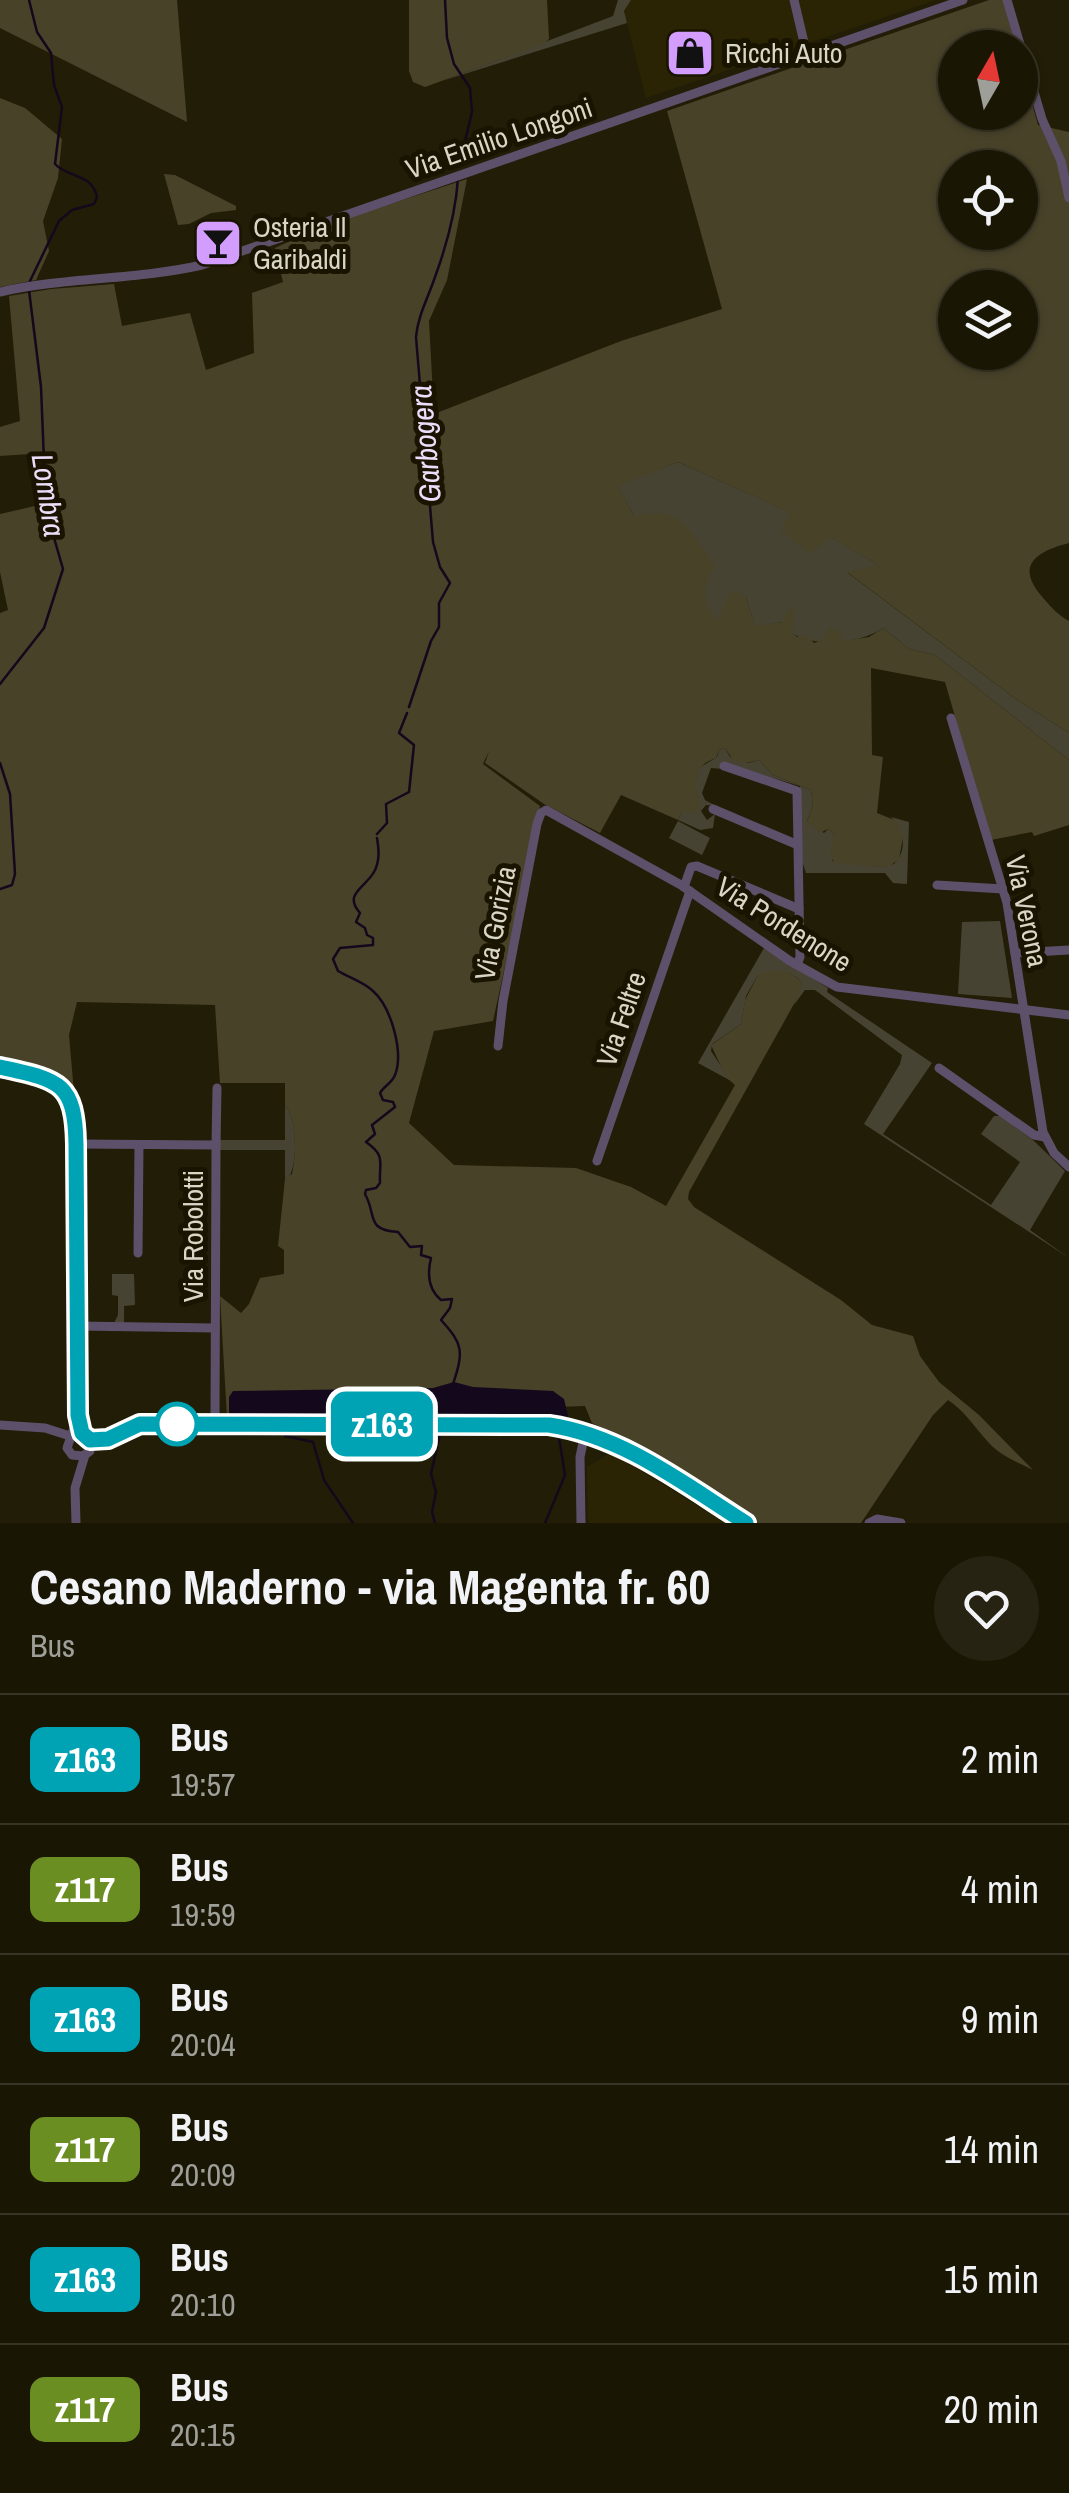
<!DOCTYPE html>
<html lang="it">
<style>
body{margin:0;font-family:"Archivo Narrow",sans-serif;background:#272313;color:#f1f3f6;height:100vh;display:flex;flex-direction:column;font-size:38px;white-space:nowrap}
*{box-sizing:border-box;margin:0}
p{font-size:32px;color:#9f9f9a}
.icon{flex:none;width:55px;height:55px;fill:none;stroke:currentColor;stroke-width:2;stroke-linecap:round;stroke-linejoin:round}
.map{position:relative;height:1523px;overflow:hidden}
.panel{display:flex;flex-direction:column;background:#1a1604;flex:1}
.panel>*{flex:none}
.badge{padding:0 20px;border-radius:15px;font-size:35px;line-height:65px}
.needle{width:65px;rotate:9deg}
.controls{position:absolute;left:938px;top:30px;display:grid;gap:20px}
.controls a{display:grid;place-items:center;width:100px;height:100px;border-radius:50%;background:#1a1604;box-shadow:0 2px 8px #0004,0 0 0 2px #383526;font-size:50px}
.map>.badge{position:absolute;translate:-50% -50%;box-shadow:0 0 0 5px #fff}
.round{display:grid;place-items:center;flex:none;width:105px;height:105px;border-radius:52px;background:#272313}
.overview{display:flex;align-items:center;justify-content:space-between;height:170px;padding:0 30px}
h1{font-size:48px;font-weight:800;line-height:75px}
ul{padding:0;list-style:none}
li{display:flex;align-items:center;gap:30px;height:130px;padding:0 30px;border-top:2px solid #383526}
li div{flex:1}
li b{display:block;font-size:38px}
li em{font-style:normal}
li .badge{min-width:110px;font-weight:700;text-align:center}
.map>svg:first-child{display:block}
</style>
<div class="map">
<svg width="1069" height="1523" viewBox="0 0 1069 1523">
<rect width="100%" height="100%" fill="#221d06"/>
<g fill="#2a2404">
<polygon points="631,0 936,0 646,98 624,11"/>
<polygon points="610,1453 632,1465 725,1523 588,1523 587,1467"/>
</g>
<g fill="#464332">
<polygon points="618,0 631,0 624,11 627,23 442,81 613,16"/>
<path d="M678 462 790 512 880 566 848 573 1016 699 1069 733V760L935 655 909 649 883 628C860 644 816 648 791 633L795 609 783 622 755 627 746 597 716 622 704 601V584L634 516 617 485Z"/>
<path d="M725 748 730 757 748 763 759 760 773 775 811 790 813 805 807 821 824 833 828 829 834 833 832 861 879 867 894 864C908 850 904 830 891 817L909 822 907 884 893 883 885 873H806L802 861 800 786 725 764 722 769 711 768 702 793 705 800 716 806 706 805 701 811 707 820 715 814 713 828 700 830 678 820 682 812 699 799 694 785 699 768 717 757 719 750Z"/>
<polygon points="678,821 710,838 702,855 669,838"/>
<polygon points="1000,921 1012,998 958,994 962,922"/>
<path d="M764 948 828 988 827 992 932 1063 883 1134 991 1205 1020 1162 981 1134 994 1116H1000L1034 1141 1065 1171 1030 1230 1069 1258 864 1124 900 1064 902 1055 815 990H805L794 1005 802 983C789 967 776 973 758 975L746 996 741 1024 712 1044 711 1051 731 1081 698 1063Z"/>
<path d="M285 1105C297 1117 298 1163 289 1177L285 1179V1150H220V1140H285Z"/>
<polygon points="112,1274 134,1274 135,1305 124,1306 124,1323 114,1323 118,1315 118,1296 112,1295"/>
</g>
<g fill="#484229" fill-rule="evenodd">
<polygon points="0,0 177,0 187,122 0,28"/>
<polygon points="409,0 547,0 549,39 545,43 425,87 413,82 409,71"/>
<path d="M989 0H1003L1016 47 955 48V112H1020V61L1038 125 1069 132V543C1035 552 1014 566 1044 599 1052 608 1058 615 1069 621V733L1016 699 847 572 878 565 831 537 810 554 781 530 789 512 678 462 618 486 634 516C679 503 693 533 715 567 701 589 703 599 716 621L732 590 746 597 755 626 783 622 787 610 796 609 792 633 797 637 807 635 814 643 822 640 830 627 839 631 844 641 869 637 883 628 909 649 935 655 1069 760V825L1034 836 1032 832 991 840 945 682 871 668 872 755 883 757 877 813 897 821 903 837 899 859 890 866 879 867 834 863 830 855 834 833 828 829 820 833 807 821 813 805 811 790 773 775 759 760 746 763 733 760 725 748 719 750 716 758C693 765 693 784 701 804L697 813 682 812 678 820 621 795 600 833 544 804 485 763 489 751 483 764 540 806 493 1021 434 1031 409 1123 454 1165 576 1168 631 1187 666 1206 735 1085 726 1077 711 1045 741 1024 745 1000 758 975C775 968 790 969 802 983L799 995 689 1192 688 1199 694 1207 841 1300 872 1325 913 1336 920 1356 939 1382 979 1415 1033 1470C1017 1462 1001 1456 989 1443 975 1428 965 1411 948 1400L933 1415 861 1523H758L630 1441 592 1423 585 1406 227 1418 220 1296 241 1313 249 1304 260 1278 284 1274V1250L278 1246 285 1179 292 1174C296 1156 297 1118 285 1105V1083H220L215 1005 77 1002 69 1035 74 1092 59 1076 0 1064V613L8 610 0 572V514L35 506 30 454 0 456V427L20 421 9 296 51 289 114 284 122 326 190 313 206 370 254 353 252 293 283 282 275 248 320 227 467 179 447 280 429 321 434 414 621 341 722 309 667 111ZM955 168H1020V232H955ZM955 288H1020V352H955Z"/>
<polygon points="0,98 25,108 62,139 58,178 43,221 49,251 36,280 0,287"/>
<polygon points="164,174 175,175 236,206 236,210 211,213 189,224 178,225"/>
</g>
<polygon fill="#14091c" points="454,1382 473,1387 553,1391 564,1399 568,1416 565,1420 514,1417 235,1418 229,1414 229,1397 233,1391 433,1388"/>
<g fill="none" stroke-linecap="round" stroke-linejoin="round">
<g stroke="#14091c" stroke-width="2.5">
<path d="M29 0 37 32 51 53 54 85 62 107 55 164C68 178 92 173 97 197L94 204 72 210 59 221 30 281"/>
<polyline points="445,0 447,38 454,64 470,88 472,112 459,166"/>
<polyline points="0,684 44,628 63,569 46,510 41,387 29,290"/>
<path d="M409 707 431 641 439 627V603L450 583 440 567 433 542 416 337C418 315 428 298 435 277 446 247 456 211 458 178"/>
<polyline points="0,763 10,794 15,874 12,885 0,889"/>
<polyline points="377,834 387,823 386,804 409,792 414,745 399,733 407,713"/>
<path d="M377 838C379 850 380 861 374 872 365 888 343 894 360 913L356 922 365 928 367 935 373 938V945L340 948 333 959 338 971C350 978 364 982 373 991 391 1007 404 1052 395 1075 392 1083 384 1086 380 1093L383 1100 393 1102 395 1107 372 1125 375 1134 366 1142C386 1156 379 1161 380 1183L376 1188 366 1190 365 1194C377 1215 365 1230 398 1232L410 1247 422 1246 421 1255 431 1258C427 1274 428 1289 441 1300L452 1299 450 1308 441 1320C463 1344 464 1351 453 1384"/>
<polyline points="283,1429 285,1436 313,1442 324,1480 353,1523"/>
<polyline points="435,1523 432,1512 436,1492 431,1474 441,1429"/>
<polyline points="545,1523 565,1475 558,1431"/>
</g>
<g stroke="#5d506a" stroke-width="9">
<polyline points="794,0 807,55"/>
<polyline points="1007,0 1042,119 1061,161 1069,198"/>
<path d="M0 292C66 277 136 280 202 265L963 0"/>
<polyline points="951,718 1007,903 1043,1132 1054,1153 1069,1167"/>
<polyline points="724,766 797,791 800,957 797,965"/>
<polyline points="713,809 798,845"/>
<polyline points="937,885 1003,889"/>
<polyline points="684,887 691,867 697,866 799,909"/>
<polyline points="1015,953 1069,950"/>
<polyline points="498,1046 503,1001 537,824 541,813 546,810 681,885 790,961 837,987 1069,1015"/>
<path d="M0 1067C35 1075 67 1077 75 1118L78 1415 82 1433"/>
<polyline points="939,1068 1034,1135 1045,1137"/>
<polyline points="76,1144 216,1145 215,1424"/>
<polyline points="216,1145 217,1088"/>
<polyline points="597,1161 690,891"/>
<polyline points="138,1253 139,1145"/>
<polyline points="77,1326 215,1328"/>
<polyline points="0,1425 45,1428 70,1436"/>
<polyline points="74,1434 82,1433 89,1439 90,1451 83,1456 72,1455 67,1448 76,1422"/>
<path d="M90 1440 108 1439 143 1424 555 1425C627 1438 686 1485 746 1523"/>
<polyline points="76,1523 75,1488 85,1455"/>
<polyline points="581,1523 580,1457 585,1433"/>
<polyline points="869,1523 877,1519 901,1523"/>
</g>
</g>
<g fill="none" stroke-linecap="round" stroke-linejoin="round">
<g stroke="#fff" stroke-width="22">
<path id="line" d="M0 1067C58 1080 75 1081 76 1144L78 1415 82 1433 90 1440 108 1439 140 1424 549 1425C623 1436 684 1484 746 1523"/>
</g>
<use href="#line" stroke="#00a3b4" stroke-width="15"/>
</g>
<defs>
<g id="shop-square" transform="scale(2.5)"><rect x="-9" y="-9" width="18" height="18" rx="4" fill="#d29dfd" stroke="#191400"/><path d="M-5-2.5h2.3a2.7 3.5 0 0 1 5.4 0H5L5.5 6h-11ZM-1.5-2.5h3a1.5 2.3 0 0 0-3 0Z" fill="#111"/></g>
<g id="bar-square" transform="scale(2.5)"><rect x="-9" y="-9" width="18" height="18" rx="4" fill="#d29dfd" stroke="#191400"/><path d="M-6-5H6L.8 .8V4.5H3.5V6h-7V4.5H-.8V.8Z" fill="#111"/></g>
</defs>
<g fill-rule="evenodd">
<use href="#shop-square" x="690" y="53"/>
<use href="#bar-square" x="218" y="243"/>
</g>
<circle fill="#fff" stroke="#00a3b4" stroke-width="5" cx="177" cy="1424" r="20"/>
<g text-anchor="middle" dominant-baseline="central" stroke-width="10" stroke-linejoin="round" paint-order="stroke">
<g font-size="28" fill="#d9d6c8" stroke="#191400" text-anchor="start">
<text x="725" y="53">Ricchi Auto</text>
<text x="253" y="227">Osteria Il<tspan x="253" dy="32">Garibaldi</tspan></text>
</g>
<g font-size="28" fill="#d9d6c8" stroke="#191400">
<text transform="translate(499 138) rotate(-19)">Via Emilio Longoni</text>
<text transform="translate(1027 911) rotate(78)">Via Verona</text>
<text transform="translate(495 923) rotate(-79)">Via Gorizia</text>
<text transform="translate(784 924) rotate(32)">Via Pordenone</text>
<text transform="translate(621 1019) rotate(-71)">Via Feltre</text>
<text transform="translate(193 1236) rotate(-90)">Via Robolotti</text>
</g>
<g font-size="30" font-style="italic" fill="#ecddfa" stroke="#191400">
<text transform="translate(425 444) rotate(-95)">Garbogera</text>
<text transform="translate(49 495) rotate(81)">Lombra</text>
</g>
</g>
</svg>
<div class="controls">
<a><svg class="needle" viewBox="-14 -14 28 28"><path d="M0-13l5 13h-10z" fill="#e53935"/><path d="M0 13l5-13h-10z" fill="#9f9f9a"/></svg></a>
<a><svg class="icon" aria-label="locate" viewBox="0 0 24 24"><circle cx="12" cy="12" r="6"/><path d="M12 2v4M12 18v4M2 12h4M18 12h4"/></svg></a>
<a><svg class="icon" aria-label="layers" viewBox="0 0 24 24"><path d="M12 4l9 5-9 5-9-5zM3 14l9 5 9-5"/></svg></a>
</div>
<b class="badge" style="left:382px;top:1424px;background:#00a3b4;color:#fff">z163</b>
</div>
<section class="panel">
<div class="overview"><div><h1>Cesano Maderno - via Magenta fr. 60</h1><p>Bus</p></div><a class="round"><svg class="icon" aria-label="heart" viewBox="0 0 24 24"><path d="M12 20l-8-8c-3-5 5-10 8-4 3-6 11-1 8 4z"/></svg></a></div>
<ul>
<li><span class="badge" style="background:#00a3b4;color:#fff">z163</span><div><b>Bus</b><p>19:57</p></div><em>2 min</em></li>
<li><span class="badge" style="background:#6b8e23;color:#fff">z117</span><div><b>Bus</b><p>19:59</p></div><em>4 min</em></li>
<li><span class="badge" style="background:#00a3b4;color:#fff">z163</span><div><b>Bus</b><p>20:04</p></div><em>9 min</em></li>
<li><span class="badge" style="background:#6b8e23;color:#fff">z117</span><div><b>Bus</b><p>20:09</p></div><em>14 min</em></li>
<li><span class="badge" style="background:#00a3b4;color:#fff">z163</span><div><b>Bus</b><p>20:10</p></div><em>15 min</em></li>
<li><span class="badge" style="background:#6b8e23;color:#fff">z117</span><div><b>Bus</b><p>20:15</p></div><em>20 min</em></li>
</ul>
</section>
